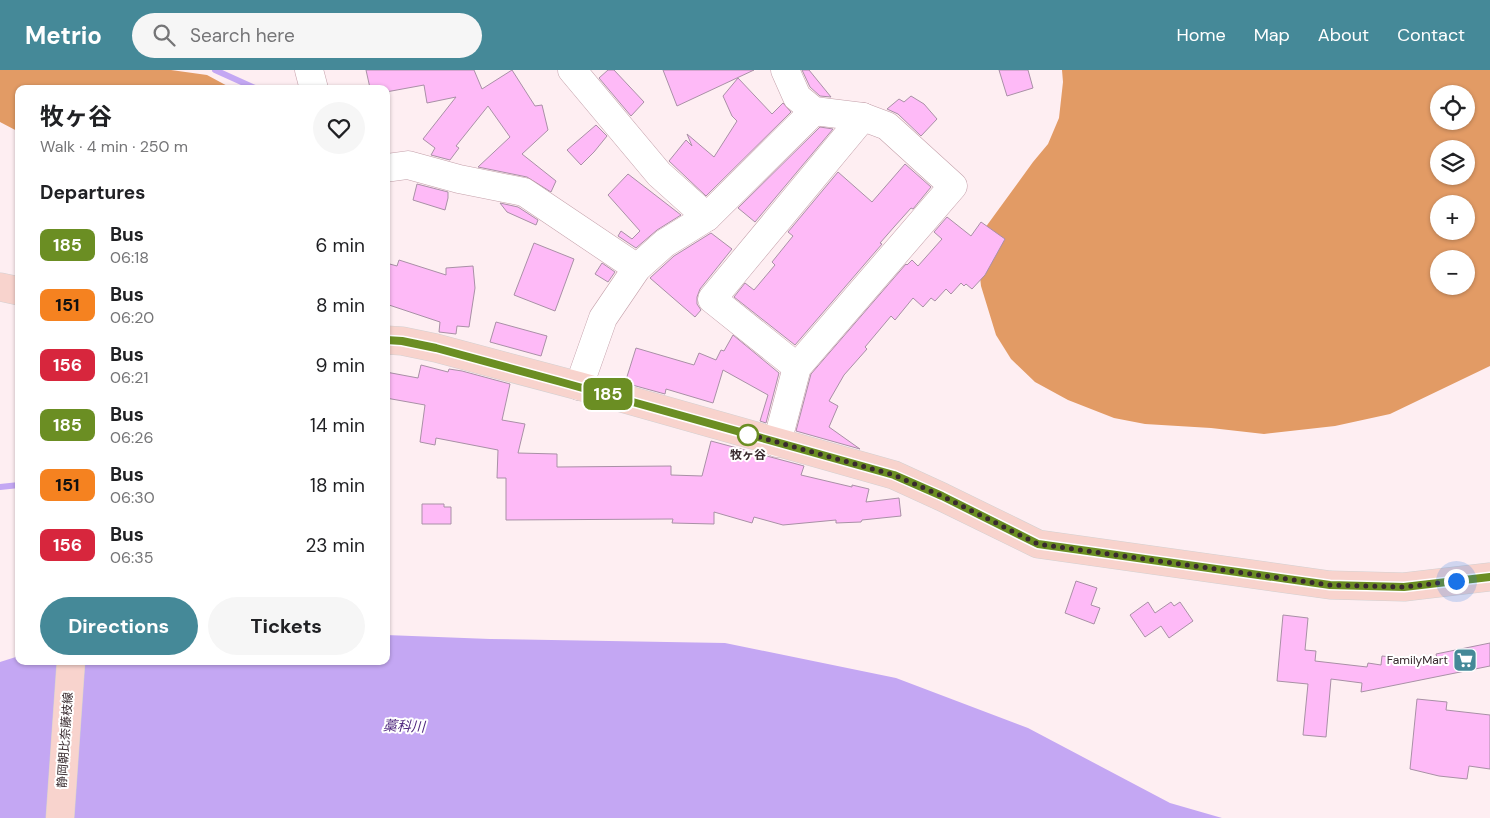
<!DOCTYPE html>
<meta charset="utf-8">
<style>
body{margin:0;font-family:"DM Sans","Noto Sans JP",sans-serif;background:#f6f6f6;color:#202124;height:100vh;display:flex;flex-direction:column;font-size:19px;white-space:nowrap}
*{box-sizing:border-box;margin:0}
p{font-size:16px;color:#757577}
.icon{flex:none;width:28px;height:28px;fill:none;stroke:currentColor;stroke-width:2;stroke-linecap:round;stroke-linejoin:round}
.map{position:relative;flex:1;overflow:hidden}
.sheet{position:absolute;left:15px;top:15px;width:375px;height:580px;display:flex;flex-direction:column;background:#fff;border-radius:10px;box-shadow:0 1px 4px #0004}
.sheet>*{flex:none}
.badge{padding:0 10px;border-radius:8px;font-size:18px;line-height:32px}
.controls{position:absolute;left:1430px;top:15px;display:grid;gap:10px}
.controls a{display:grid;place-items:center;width:45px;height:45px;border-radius:50%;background:#fff;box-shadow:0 1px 4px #0004;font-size:25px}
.you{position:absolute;width:25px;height:25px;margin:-12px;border:4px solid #fff;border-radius:50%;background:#1a73e8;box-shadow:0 0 0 8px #1a73e833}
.map>.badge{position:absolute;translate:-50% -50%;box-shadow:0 0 0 2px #fff}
h2{padding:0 25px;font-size:19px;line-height:45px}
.round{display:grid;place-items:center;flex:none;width:52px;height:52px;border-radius:26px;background:#f6f6f6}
.head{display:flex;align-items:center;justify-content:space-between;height:85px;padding:0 25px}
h1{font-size:24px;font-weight:700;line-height:38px}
.primary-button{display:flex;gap:10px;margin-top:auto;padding:10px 25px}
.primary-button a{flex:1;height:58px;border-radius:30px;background:#458998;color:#fff;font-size:20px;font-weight:700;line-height:58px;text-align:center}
.primary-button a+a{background:#f6f6f6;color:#202124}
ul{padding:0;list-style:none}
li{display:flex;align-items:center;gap:15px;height:60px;padding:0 25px}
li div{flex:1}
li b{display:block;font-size:19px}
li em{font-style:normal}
li .badge{min-width:55px;font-weight:700;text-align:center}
header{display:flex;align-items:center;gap:30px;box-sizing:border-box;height:70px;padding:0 25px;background:#458998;color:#fff}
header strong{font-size:24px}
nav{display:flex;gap:28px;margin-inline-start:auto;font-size:18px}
.search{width:350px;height:45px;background:#f6f6f6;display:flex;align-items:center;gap:12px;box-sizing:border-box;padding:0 18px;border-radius:28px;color:#757577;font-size:19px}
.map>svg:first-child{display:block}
</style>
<header>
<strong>Metrio</strong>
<div class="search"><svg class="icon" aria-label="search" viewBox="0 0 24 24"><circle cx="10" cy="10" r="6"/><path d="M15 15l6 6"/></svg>Search here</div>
<nav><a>Home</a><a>Map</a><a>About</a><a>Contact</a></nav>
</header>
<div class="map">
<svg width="1490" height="748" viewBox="0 0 1490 748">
<rect width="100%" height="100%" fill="#feeef2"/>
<g fill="#e29b65" fill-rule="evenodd">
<polygon points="0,0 171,0 207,5 233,19 19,19 19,62 0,52"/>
<path d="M1062 0H1490V296L1390 344 1335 356 1264 364 1211 358 1145 354 1114 348 1068 330 1035 312 1011 289 996 265 981 216 978 188 985 158 1033 92 1048 74 1059 48 1063 12ZM1439 24H1466V51H1439ZM1439 79H1466V106H1439ZM1439 134H1466V161H1439ZM1439 189H1466V216H1439Z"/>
</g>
<polygon fill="#c4a7f3" points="386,565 490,569 725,573 896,608 1028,658 1170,733 1222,748 0,748 0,592 19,586 19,591 386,591"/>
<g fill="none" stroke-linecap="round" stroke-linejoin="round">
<g stroke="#c4a7f3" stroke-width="6">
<polyline points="215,0 257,19"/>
<polyline points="0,417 19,415"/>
</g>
</g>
<g fill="#febaf7" stroke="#a990a6">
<polygon points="366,0 474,0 482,19 512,0 535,36 542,35 548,60 522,84 556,111 551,122 527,107 478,97 510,67 488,36 456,76 459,78 450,90 431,85 435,78 423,69 456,27 427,33 424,15 386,22 386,19 382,19 381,16 370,18"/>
<polygon points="608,0 614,0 644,32 631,46 599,8"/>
<polygon points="663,0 754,0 677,36"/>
<polygon points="802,0 809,0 831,27 820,26 810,17"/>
<polygon points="999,0 1028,0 1033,18 1007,26"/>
<polygon points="738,8 772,44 783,33 791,42 706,126 669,91 686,70 692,76 687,64 714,87 737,51 732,46 723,26"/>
<polygon points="911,26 924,34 937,49 921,66 898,44 887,39 899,29 904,32"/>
<polygon points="596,55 607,66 594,82 581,95 567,80"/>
<polygon points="820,57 833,59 755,152 738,138"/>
<polygon points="905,94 931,117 913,139 911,138 894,157 880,173 882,174 795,275 734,227 745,213 754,220 775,195 772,192 793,166 788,162 838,102 872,132"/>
<polygon points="628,104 681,145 657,160 636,178 618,166 621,161 632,169 640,161 608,125"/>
<polygon points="417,114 448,122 448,128 445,140 413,130"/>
<polygon points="500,133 518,137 538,150 536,155 507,142"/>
<polygon points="947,147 971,166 981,152 1005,169 985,205 972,219 966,214 964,216 961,213 951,224 946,219 935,231 931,228 923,237 913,228 895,250 891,246 865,277 867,279 844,305 829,331 838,336 829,357 860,379 796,361 811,304 906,194 907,195 912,190 918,196 942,169 934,162"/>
<polygon points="711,163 732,179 700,219 697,227 697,234 701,240 695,247 650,208 674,186"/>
<polygon points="534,173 574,189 555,241 514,225"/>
<polygon points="399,190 446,205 446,198 473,196 475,218 469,257 457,256 456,264 439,262 440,252 386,234 386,193 397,196"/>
<polygon points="602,193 615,202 608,212 595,204"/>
<polygon points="496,252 547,266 541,286 490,272"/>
<polygon points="733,265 779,303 766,353 760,351 768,325 723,300 713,333 666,319 665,324 625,313 636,278 694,295 699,283 716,290 721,280 724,281"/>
<polygon points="421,295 448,302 449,299 462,301 510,314 502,350 525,354 518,383 557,384 557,397 671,396 671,405 702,406 711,371 804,396 801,405 852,417 852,415 869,419 866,432 899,428 901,446 862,450 861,452 836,453 836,450 783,455 754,447 752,453 714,442 714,454 672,453 673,449 506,450 506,408 497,408 498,380 436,368 435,375 420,372 425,335 386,328 386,302 418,308"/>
<polygon points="422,434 444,434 444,437 451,437 451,454 422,454"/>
<polygon points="1076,511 1097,518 1091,535 1100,538 1094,554 1065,543"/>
<polygon points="1148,532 1155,543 1171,532 1174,536 1180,532 1193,551 1169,568 1161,556 1145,567 1130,545"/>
<polygon points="1283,545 1308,548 1305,580 1316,581 1315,591 1367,597 1368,593 1381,595 1382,586 1438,592 1436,584 1490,573 1490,596 1361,622 1362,613 1331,609 1326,667 1303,665 1308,614 1277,611"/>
<polygon points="1417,629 1447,632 1446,640 1490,645 1490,699 1469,696 1467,709 1439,706 1410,699"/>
</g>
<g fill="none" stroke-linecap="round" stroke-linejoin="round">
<g stroke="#c4a0aa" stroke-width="29">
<g id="minor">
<polyline points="309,0 314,19"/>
<polyline points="572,0 659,104 707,147"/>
<polyline points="386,98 408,95 459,109 524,122 637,198"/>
<polyline points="797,297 712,229 863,47"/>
<polyline points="579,316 603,248 637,198 665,173 707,147 814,41"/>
<polyline points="777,373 797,297 953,116 887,56 863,47 814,41 797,27 785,0"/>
</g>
</g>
<g stroke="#d3d0d1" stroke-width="29">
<g id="major">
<polyline points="0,217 19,221"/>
<polyline points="386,270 402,271 436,278 579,316 894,405 942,427 1038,474 1330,515 1404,517 1490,507"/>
<polyline points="60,748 71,591"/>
</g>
</g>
<use href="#minor" stroke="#fff" stroke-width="28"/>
<use href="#major" stroke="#f8d3cd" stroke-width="28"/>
</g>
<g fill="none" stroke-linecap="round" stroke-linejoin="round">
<g stroke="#fff" stroke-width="11">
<polyline id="line" points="386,270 402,271 436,278 561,312 894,405 942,426 1038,474 1330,515 1404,517 1490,507"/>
</g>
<use href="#line" stroke="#6b8e23" stroke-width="8"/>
<polyline stroke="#382a2e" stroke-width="5" stroke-dasharray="0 9" points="748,365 741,362 894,405 942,426 1038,474 1330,515 1404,517 1456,511"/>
</g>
<defs>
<g id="supermarket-square" transform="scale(1.25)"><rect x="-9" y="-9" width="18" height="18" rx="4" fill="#458998" stroke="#fff"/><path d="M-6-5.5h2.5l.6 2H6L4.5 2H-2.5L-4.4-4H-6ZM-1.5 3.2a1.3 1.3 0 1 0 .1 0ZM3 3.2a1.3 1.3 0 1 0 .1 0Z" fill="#fff"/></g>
</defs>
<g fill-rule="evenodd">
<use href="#supermarket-square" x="1465" y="590"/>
</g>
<circle fill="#fff" stroke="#6b8e23" stroke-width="2.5" cx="748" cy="365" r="10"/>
<g text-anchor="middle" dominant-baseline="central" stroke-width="4" stroke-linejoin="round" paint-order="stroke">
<g font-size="12" font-weight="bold" fill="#382a2e" stroke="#fff">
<text x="748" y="385">牧ヶ谷</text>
</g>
<g font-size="12" fill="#382a2e" stroke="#fff" text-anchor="end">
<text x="1448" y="590">FamilyMart</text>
</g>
<g font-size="12" fill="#382a2e" stroke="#fff">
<text transform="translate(65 670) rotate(-86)">静岡朝比奈藤枝線</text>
</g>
<g font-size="14" font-style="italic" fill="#50287f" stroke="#fff">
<text transform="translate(404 656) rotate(2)">藁科川</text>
</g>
</g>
</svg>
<div class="controls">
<a><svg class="icon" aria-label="locate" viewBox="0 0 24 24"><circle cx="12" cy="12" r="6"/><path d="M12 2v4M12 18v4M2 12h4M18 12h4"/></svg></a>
<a><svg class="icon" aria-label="layers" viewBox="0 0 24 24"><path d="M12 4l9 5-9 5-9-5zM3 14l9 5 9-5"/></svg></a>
<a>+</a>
<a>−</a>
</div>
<div class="you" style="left:1456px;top:511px"></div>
<b class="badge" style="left:608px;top:324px;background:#6b8e23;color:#fff">185</b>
<section class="sheet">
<div class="head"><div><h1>牧ヶ谷</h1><p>Walk · 4 min · 250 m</p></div><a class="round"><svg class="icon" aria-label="heart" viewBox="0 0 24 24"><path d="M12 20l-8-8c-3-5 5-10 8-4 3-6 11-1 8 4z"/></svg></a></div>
<h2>Departures</h2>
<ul>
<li><span class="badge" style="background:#6b8e23;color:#fff">185</span><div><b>Bus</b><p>06:18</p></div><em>6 min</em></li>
<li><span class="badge" style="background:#f58220;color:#111">151</span><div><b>Bus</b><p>06:20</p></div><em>8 min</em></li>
<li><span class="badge" style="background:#d7263d;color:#fff">156</span><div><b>Bus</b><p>06:21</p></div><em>9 min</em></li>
<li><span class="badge" style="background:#6b8e23;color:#fff">185</span><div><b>Bus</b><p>06:26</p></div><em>14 min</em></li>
<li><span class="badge" style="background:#f58220;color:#111">151</span><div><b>Bus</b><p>06:30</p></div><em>18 min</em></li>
<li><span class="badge" style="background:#d7263d;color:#fff">156</span><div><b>Bus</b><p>06:35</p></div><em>23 min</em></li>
</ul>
<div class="primary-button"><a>Directions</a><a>Tickets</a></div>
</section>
</div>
